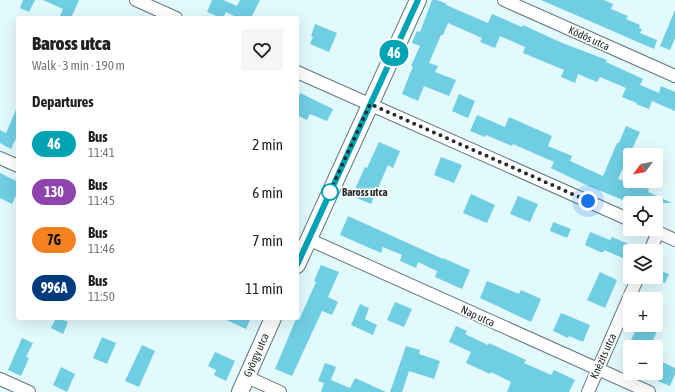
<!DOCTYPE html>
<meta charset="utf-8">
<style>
body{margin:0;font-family:"Asap Condensed",sans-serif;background:#f6f6f6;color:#222;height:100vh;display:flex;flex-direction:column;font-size:15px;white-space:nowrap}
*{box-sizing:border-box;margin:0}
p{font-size:13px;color:#767676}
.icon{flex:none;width:22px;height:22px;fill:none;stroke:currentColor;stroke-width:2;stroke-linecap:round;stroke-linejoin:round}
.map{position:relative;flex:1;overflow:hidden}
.details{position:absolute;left:16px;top:16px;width:283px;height:304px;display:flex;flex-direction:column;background:#fff;border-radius:4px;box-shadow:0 4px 16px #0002}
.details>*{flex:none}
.badge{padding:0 8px;border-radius:13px;font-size:14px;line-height:26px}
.needle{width:26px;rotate:238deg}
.buttons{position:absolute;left:623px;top:148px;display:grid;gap:8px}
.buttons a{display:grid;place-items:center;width:40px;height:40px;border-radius:4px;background:#fff;box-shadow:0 4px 16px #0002;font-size:20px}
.you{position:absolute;width:20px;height:20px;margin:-10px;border:3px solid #fff;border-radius:50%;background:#1a73e8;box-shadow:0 0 0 6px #1a73e833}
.map>.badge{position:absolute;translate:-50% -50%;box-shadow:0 0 0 2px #fff}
h2{padding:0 16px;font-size:15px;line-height:36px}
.round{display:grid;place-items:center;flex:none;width:42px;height:42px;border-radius:4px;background:#f6f6f6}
.overview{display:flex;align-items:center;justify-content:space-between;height:68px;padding:0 16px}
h1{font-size:19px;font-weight:800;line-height:30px}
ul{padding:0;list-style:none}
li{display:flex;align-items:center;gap:12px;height:48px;padding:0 16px}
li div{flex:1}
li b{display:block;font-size:15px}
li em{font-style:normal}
li .badge{min-width:44px;font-weight:700;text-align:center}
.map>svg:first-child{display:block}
</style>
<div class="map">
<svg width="675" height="392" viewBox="0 0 675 392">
<rect width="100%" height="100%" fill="#e2f9fe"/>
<g fill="#70cee2">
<polygon points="23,0 35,0 29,12 20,8"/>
<polygon points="43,0 79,0 71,18 59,18 63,9"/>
<polygon points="212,0 223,0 237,6 240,0 260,0 251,18 238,18 226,12 223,18 221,18 207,12"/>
<polygon points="432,0 437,0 447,4 446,5 488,23 492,14 522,27 523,25 560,42 607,60 606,62 643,79 640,85 659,93 661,86 675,92 675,111 652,101 649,109 636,104 637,103 622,97 626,88 600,77 597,82 578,74 575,83 561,77 564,70 523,53 525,47 500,36 495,48 480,42 482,38 448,23 443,35 441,35 429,63 438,66 435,72 456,80 449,96 424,86 418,101 402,94 413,66 411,66 420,46 412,43 417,31 420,32"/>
<polygon points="541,0 604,0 613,4 611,9 628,16 626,19 640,25 639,28 642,29 640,33 657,40 654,49"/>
<polygon points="675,10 675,38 670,50 660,46"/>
<polygon points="315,24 337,33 329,52 310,44 313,37 311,36"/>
<polygon points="300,93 333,109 327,121 310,114 307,120 297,115 297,100"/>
<polygon points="459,94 475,101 468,118 452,111"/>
<polygon points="18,105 18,134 11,149 0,143 0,130 6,133"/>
<polygon points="477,115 505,127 509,117 552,136 548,146 572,156 570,161 603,176 617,143 619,143 626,126 640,132 618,179 649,189 648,192 672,203 630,203 584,184 551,168 554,162 513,144 512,146 486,135 485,137 470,131"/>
<polygon points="379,142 400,151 393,168 388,165 371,204 352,196 365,167 367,168"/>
<polygon points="441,157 462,165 454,183 434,175"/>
<polygon points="0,173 18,182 18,191 12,204 0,198"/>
<polygon points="471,194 495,205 487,223 463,213"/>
<polygon points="518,196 538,204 530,222 510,214"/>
<polygon points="348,216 443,259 443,258 470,270 462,289 435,277 437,271 418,262 416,268 400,261 402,255 383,247 381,253 340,235"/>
<polygon points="553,222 571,229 567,238 550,231"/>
<polygon points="590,232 610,240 612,237 631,245 625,259 604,250 604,252 600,252 585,245"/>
<polygon points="321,265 339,272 328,297 338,302 332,315 322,311 292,376 275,369 296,319 299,320 316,282 314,281"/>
<polygon points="656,269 669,274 665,283 656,279"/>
<polygon points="600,272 617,280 605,308 587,300"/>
<polygon points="487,281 519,294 521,290 541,299 531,322 480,298"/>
<polygon points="395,302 412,309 404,327 387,320"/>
<polygon points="360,304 369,308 365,319 377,325 373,335 351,325"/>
<polygon points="561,313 590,325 583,342 569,336 568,338 553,331"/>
<polygon points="56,318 59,318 68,322 63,334 51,328"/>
<polygon points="222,318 251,318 246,329"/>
<polygon points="638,325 643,325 657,331 650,347 631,347 634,341 631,340"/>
<polygon points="456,326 467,331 465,334 488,345 489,343 526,360 524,363 551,375 554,370 575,380 569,392 507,392 511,382 491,372 490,374 466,363 471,352 449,342"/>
<polygon points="102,337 116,343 107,364 93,358"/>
<polygon points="22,338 33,343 26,357 29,358 21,376 8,370"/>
<polygon points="142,345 155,351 139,387 125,381"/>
<polygon points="406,346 420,350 419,354 440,361 434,379 409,371 402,392 390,392"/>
<polygon points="215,352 235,361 226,381 214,375 216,370 208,366"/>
<polygon points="660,361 675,368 675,374 670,386 658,381 659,377 654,375"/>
<polygon points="325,363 336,367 331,380 350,388 355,378 386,392 321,392 324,383 318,381"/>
<polygon points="61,367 75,374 67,392 53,385"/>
</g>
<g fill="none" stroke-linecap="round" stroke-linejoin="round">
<g stroke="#62767b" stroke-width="14">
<g id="street">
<polyline points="136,0 176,18"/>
<polyline points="504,0 675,76"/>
<polyline points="297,72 630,220"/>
<polyline points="0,158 18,166"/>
<polyline points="651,229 675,240"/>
<polyline points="308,239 649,392"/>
<polyline points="650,251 658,232"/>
<polyline points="247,377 280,392"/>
<polyline points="0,379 29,392"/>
<polyline points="588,392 638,277"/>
</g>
</g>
<g stroke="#62767b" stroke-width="18">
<g id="secondary">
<polyline points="297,265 418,0"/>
<polyline points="240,392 273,318"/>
</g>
</g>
<use href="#street" stroke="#fff" stroke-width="12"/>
<use href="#secondary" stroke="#fff" stroke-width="16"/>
</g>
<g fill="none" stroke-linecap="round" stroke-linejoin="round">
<g stroke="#fff" stroke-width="9">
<polyline id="line" points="297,265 418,0"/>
</g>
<use href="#line" stroke="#00a3b4" stroke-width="6"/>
<polyline stroke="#232c2e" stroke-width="4" stroke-dasharray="0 7.2" points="330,192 327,198 370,104 588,201"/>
</g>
<circle fill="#fff" stroke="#00a3b4" stroke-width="2" cx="330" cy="192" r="8"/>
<g text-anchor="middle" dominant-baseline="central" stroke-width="3.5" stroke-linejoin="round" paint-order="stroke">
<g font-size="11" fill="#232c2e" stroke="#fff">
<text transform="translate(589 38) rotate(24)">Ködös utca</text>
<text transform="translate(478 316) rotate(24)">Nap utca</text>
<text transform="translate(256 355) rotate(-66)">György utca</text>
<text transform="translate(603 356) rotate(-66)">Knézits utca</text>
</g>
<g font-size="11" font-weight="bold" fill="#232c2e" stroke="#fff" text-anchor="start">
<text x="342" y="192">Baross utca</text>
</g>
</g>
</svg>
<div class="buttons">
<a><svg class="needle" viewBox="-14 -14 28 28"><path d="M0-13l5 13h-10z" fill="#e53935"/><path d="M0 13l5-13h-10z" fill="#767676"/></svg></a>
<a><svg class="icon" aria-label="locate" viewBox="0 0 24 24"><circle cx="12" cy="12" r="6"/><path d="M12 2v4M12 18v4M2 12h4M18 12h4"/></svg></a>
<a><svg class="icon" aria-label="layers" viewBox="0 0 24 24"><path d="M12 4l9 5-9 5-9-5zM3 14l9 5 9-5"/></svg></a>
<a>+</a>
<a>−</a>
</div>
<div class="you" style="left:588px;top:201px"></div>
<b class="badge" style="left:394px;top:53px;background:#00a3b4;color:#fff">46</b>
<section class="details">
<div class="overview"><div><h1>Baross utca</h1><p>Walk · 3 min · 190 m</p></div><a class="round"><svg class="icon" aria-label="heart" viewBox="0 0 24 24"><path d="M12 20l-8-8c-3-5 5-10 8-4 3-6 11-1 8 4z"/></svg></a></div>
<h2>Departures</h2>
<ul>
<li><span class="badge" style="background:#00a3b4;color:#fff">46</span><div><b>Bus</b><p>11:41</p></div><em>2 min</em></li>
<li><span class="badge" style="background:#8e44ad;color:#fff">130</span><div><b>Bus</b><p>11:45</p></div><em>6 min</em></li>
<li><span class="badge" style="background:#f58220;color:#111">7G</span><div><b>Bus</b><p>11:46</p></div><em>7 min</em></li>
<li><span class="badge" style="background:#003b80;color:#fff">996A</span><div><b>Bus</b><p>11:50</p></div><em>11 min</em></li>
</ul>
</section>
</div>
